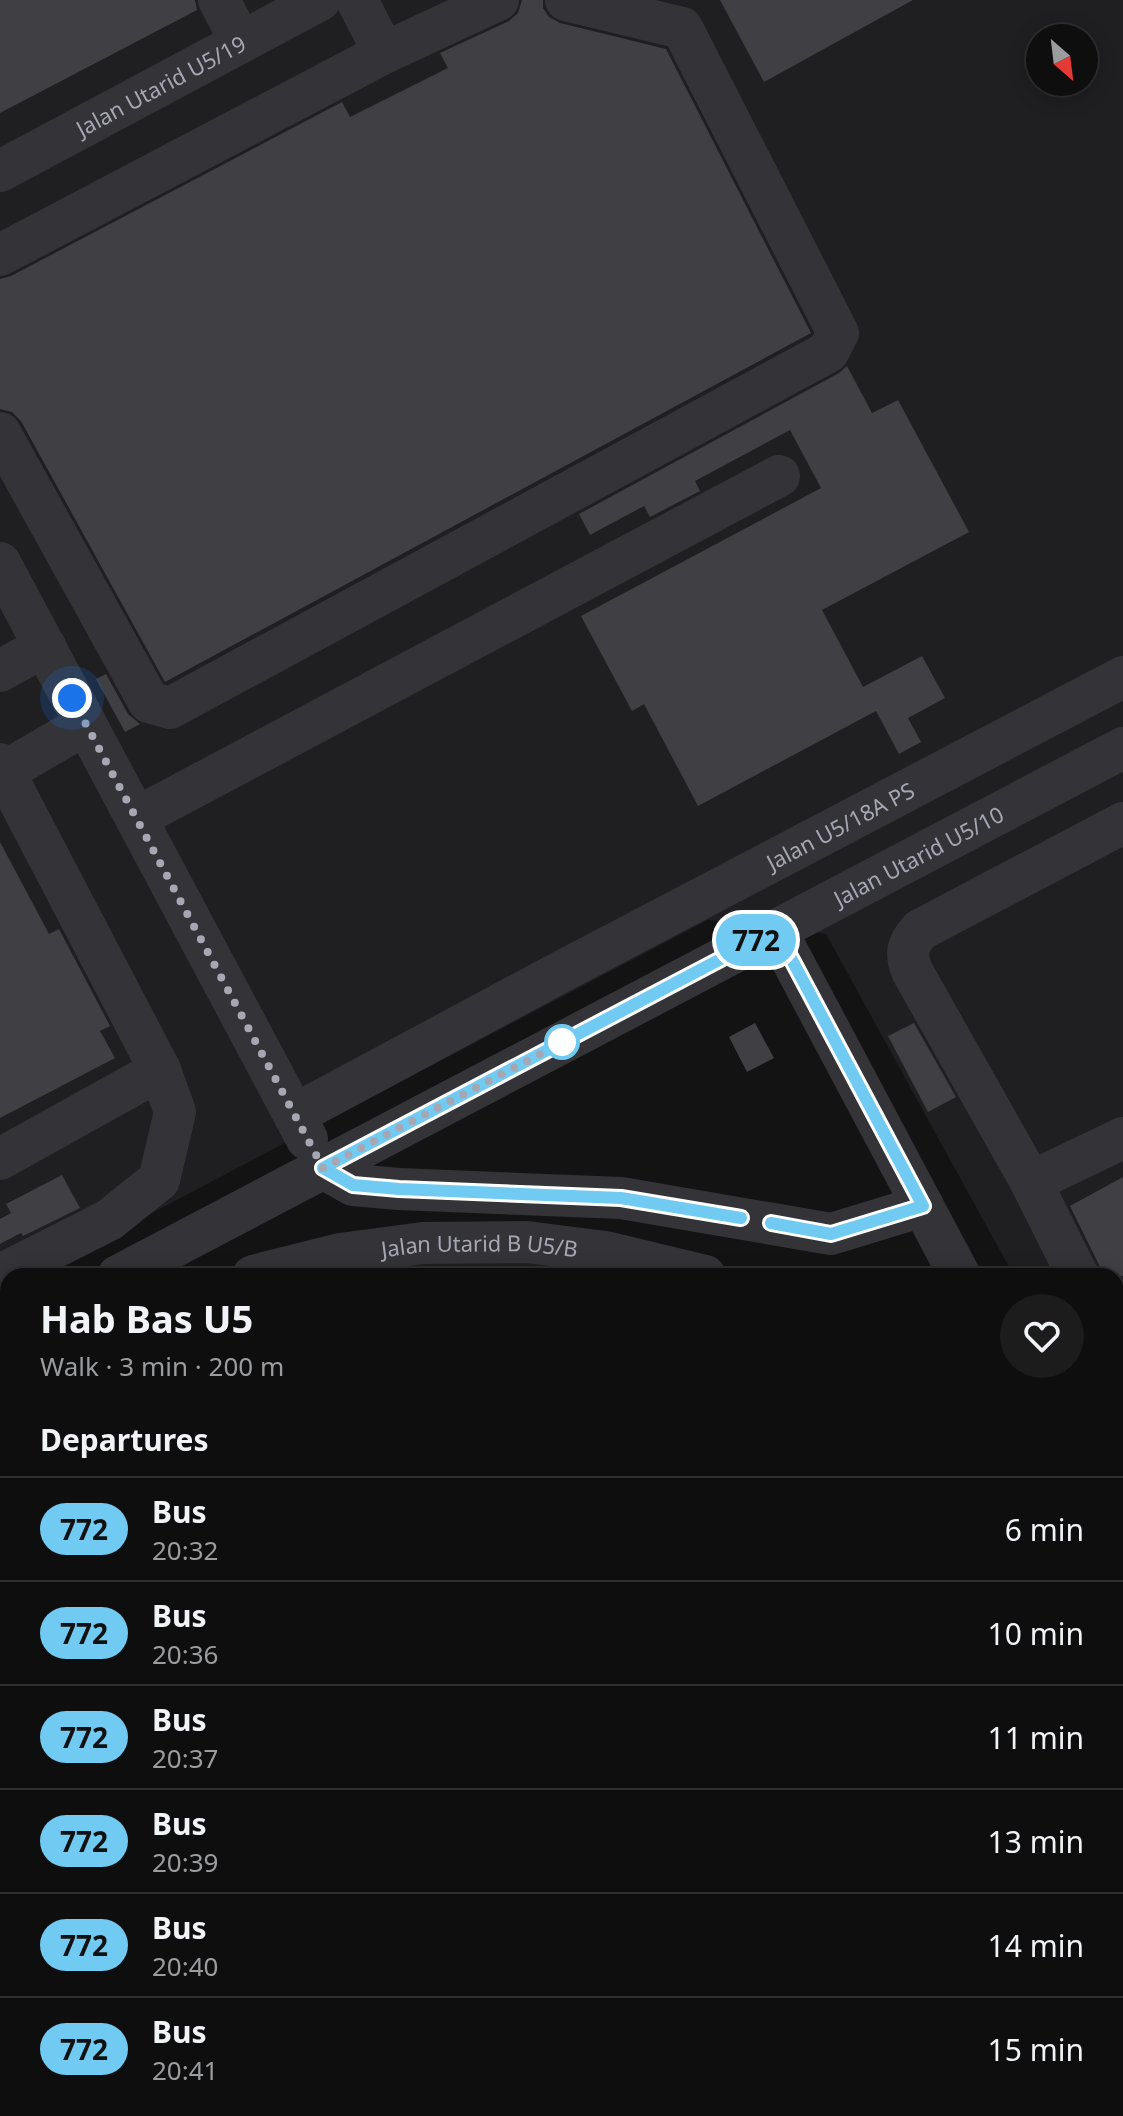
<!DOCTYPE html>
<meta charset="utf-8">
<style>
body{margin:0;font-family:"Noto Sans",sans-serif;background:#1c1c1d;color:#f1f3f6;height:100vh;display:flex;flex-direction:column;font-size:30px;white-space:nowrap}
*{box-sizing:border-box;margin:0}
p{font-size:26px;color:#9b9c9e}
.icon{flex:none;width:44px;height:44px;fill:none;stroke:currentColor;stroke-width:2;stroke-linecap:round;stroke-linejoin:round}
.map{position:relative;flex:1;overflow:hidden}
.sheet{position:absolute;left:0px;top:1268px;width:1124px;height:848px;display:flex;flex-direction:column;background:#0e0e0f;border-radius:24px 24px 0 0;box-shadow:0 4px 20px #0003,0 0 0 2px #2e2e2f}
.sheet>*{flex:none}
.badge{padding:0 16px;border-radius:26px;font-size:28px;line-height:52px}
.needle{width:52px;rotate:152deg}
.buttons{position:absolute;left:1026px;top:24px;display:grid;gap:16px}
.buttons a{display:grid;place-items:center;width:72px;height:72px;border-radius:50%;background:#0e0e0f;box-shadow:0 4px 20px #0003,0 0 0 2px #2e2e2f;font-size:40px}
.you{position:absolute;width:40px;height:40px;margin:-20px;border:6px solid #fff;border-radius:50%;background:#1a73e8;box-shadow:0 0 0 12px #1a73e833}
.map>.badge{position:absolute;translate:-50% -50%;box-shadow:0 0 0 4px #fff}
h2{padding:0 40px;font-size:30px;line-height:72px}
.round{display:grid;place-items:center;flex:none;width:84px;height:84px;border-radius:42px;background:#1c1c1d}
.headline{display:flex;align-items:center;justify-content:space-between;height:136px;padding:0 40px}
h1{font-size:38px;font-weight:700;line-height:60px}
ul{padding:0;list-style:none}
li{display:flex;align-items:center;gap:24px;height:104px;padding:0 40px;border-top:2px solid #2e2e2f}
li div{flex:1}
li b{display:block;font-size:30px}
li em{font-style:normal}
li .badge{min-width:88px;font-weight:700;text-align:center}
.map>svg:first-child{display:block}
</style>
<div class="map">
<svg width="1123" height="2116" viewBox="0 0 1123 2116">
<rect width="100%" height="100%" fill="#131314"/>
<g fill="#1f1f21" fill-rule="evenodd">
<path d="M0 0H1123V1476L1116 1463V1276H1014L826 934 708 920 0 1293ZM1040 38H1084V82H1040Z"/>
<polygon points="425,1253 665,1276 298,1276"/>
<polygon points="8,1412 8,1706 0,1691 0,1416"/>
<polygon points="224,2108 394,2108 379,2116 228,2116"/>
</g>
<polygon fill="#1f2621" points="905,2108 1115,2108 1099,2116 890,2116"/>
<g fill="#404044">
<polygon points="0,0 195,0 197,10 0,113"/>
<polygon points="522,0 543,0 543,8 549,17 560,23 666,49 811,333 165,682 21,421 12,412 0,409 0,279 11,276 342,102 350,117 448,68 440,53 509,21 518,13"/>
<polygon points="720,0 913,0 764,82"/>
<polygon points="847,366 872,413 898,400 969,532 822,610 863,687 922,656 945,698 908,718 921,742 899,754 876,711 698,806 644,704 632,711 581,616 821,488 790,430 695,481 700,491 650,517 644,506 590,535 579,514 839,373"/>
<polygon points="106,674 128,714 140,724 125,732 96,679"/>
<polygon points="0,842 49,934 59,929 110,1026 100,1031 115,1058 0,1118"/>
<polygon points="755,1023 774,1058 747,1072 729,1037"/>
<polygon points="914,1023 956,1097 928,1112 888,1036"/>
<polygon points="62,1175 80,1208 23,1236 21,1233 0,1244 0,1219 11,1213 6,1204"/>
<polygon points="1123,1177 1123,1276 1102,1276 1099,1265 1070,1206"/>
</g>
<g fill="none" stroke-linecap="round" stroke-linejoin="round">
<g stroke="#343438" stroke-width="42">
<polyline points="219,0 241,42"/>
<polyline points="357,0 384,53"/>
<path id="s1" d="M0 171 320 0"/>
<polyline points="0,255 384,53 498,0"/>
<polyline points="0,433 149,702 170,708 828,352 838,333 682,28 566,0"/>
<polyline points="0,563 307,1139"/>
<polyline points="0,671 45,646"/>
<polyline points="0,764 160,1070 175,1112 159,1180 109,1220 0,1275"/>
<polyline points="4,772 86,724"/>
<polyline points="136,818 779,476"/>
<polyline points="776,930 960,1276"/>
<path id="s2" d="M294 1115 557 974 1123 677"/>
<polyline points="0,1159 160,1070"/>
<polyline points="323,1168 353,1185 399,1189 621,1198 831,1234 923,1206"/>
<polyline points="1031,1182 1123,1138"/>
<path id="s3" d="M118 1276 1123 748"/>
<path id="s4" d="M253 1276 340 1254 423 1243 527 1242 605 1252 705 1276"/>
<path d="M1078 1276 1031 1182 912 971C905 953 907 945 920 930L1123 823"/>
<polyline points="0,1338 8,1334"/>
<polyline points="1116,1351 1123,1365"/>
<polyline points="0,1403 8,1398"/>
<polyline points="1116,1569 1123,1583"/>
<polyline points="0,1597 8,1593"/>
<polyline points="1116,1684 1123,1697"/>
<polyline points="0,1717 8,1732"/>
<polyline points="1116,1745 1123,1741"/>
<polyline points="1116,1890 1123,1892"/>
<polyline points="0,1900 8,1915"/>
<polyline points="0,2032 8,2027"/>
<polyline points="109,2108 113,2116"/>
<polyline points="206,2108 210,2116"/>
<polyline points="362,2108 367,2116"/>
<polyline points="718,2108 722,2116"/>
<polyline points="420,2116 435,2108"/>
<polyline points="597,2116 612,2108"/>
</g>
</g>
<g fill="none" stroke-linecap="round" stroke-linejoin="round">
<g stroke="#fff" stroke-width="18">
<polyline id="line" points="741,1218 621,1198 399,1189 353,1185 323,1168 776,930 923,1206 831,1234 771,1223"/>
</g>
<use href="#line" stroke="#71caf2" stroke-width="12"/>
<polyline stroke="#a6a7b3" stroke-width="8" stroke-dasharray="0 14.4" points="72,698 323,1168 565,1041 562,1042"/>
</g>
<circle fill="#fff" stroke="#71caf2" stroke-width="4" cx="562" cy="1042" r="16"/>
<g text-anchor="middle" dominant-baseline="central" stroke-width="7" stroke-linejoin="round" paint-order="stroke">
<g font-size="22" fill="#a6a7b3" stroke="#0e0e0f">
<text stroke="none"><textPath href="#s1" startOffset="182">Jalan Utarid U5/19</textPath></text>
<text stroke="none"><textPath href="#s2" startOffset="618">Jalan U5/18A PS</textPath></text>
<text stroke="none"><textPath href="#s3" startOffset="904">Jalan Utarid U5/10</textPath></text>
<text stroke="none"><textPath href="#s4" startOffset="230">Jalan Utarid B U5/B</textPath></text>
</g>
</g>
</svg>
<div class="buttons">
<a><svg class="needle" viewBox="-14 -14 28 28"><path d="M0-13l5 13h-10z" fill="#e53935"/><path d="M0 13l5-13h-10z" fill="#9b9c9e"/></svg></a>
</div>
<div class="you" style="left:72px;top:698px"></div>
<b class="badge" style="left:756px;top:940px;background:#71caf2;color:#111">772</b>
<section class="sheet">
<div class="headline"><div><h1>Hab Bas U5</h1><p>Walk · 3 min · 200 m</p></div><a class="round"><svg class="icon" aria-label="heart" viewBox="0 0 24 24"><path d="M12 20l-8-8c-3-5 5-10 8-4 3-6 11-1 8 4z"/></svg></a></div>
<h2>Departures</h2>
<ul>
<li><span class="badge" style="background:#71caf2;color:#111">772</span><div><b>Bus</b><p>20:32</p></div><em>6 min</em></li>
<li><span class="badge" style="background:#71caf2;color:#111">772</span><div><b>Bus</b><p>20:36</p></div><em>10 min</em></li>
<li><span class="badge" style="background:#71caf2;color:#111">772</span><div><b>Bus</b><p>20:37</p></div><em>11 min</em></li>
<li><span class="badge" style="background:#71caf2;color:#111">772</span><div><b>Bus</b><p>20:39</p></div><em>13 min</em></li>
<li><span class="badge" style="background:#71caf2;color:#111">772</span><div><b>Bus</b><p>20:40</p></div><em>14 min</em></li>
<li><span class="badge" style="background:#71caf2;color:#111">772</span><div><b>Bus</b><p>20:41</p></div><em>15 min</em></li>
</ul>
</section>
</div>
